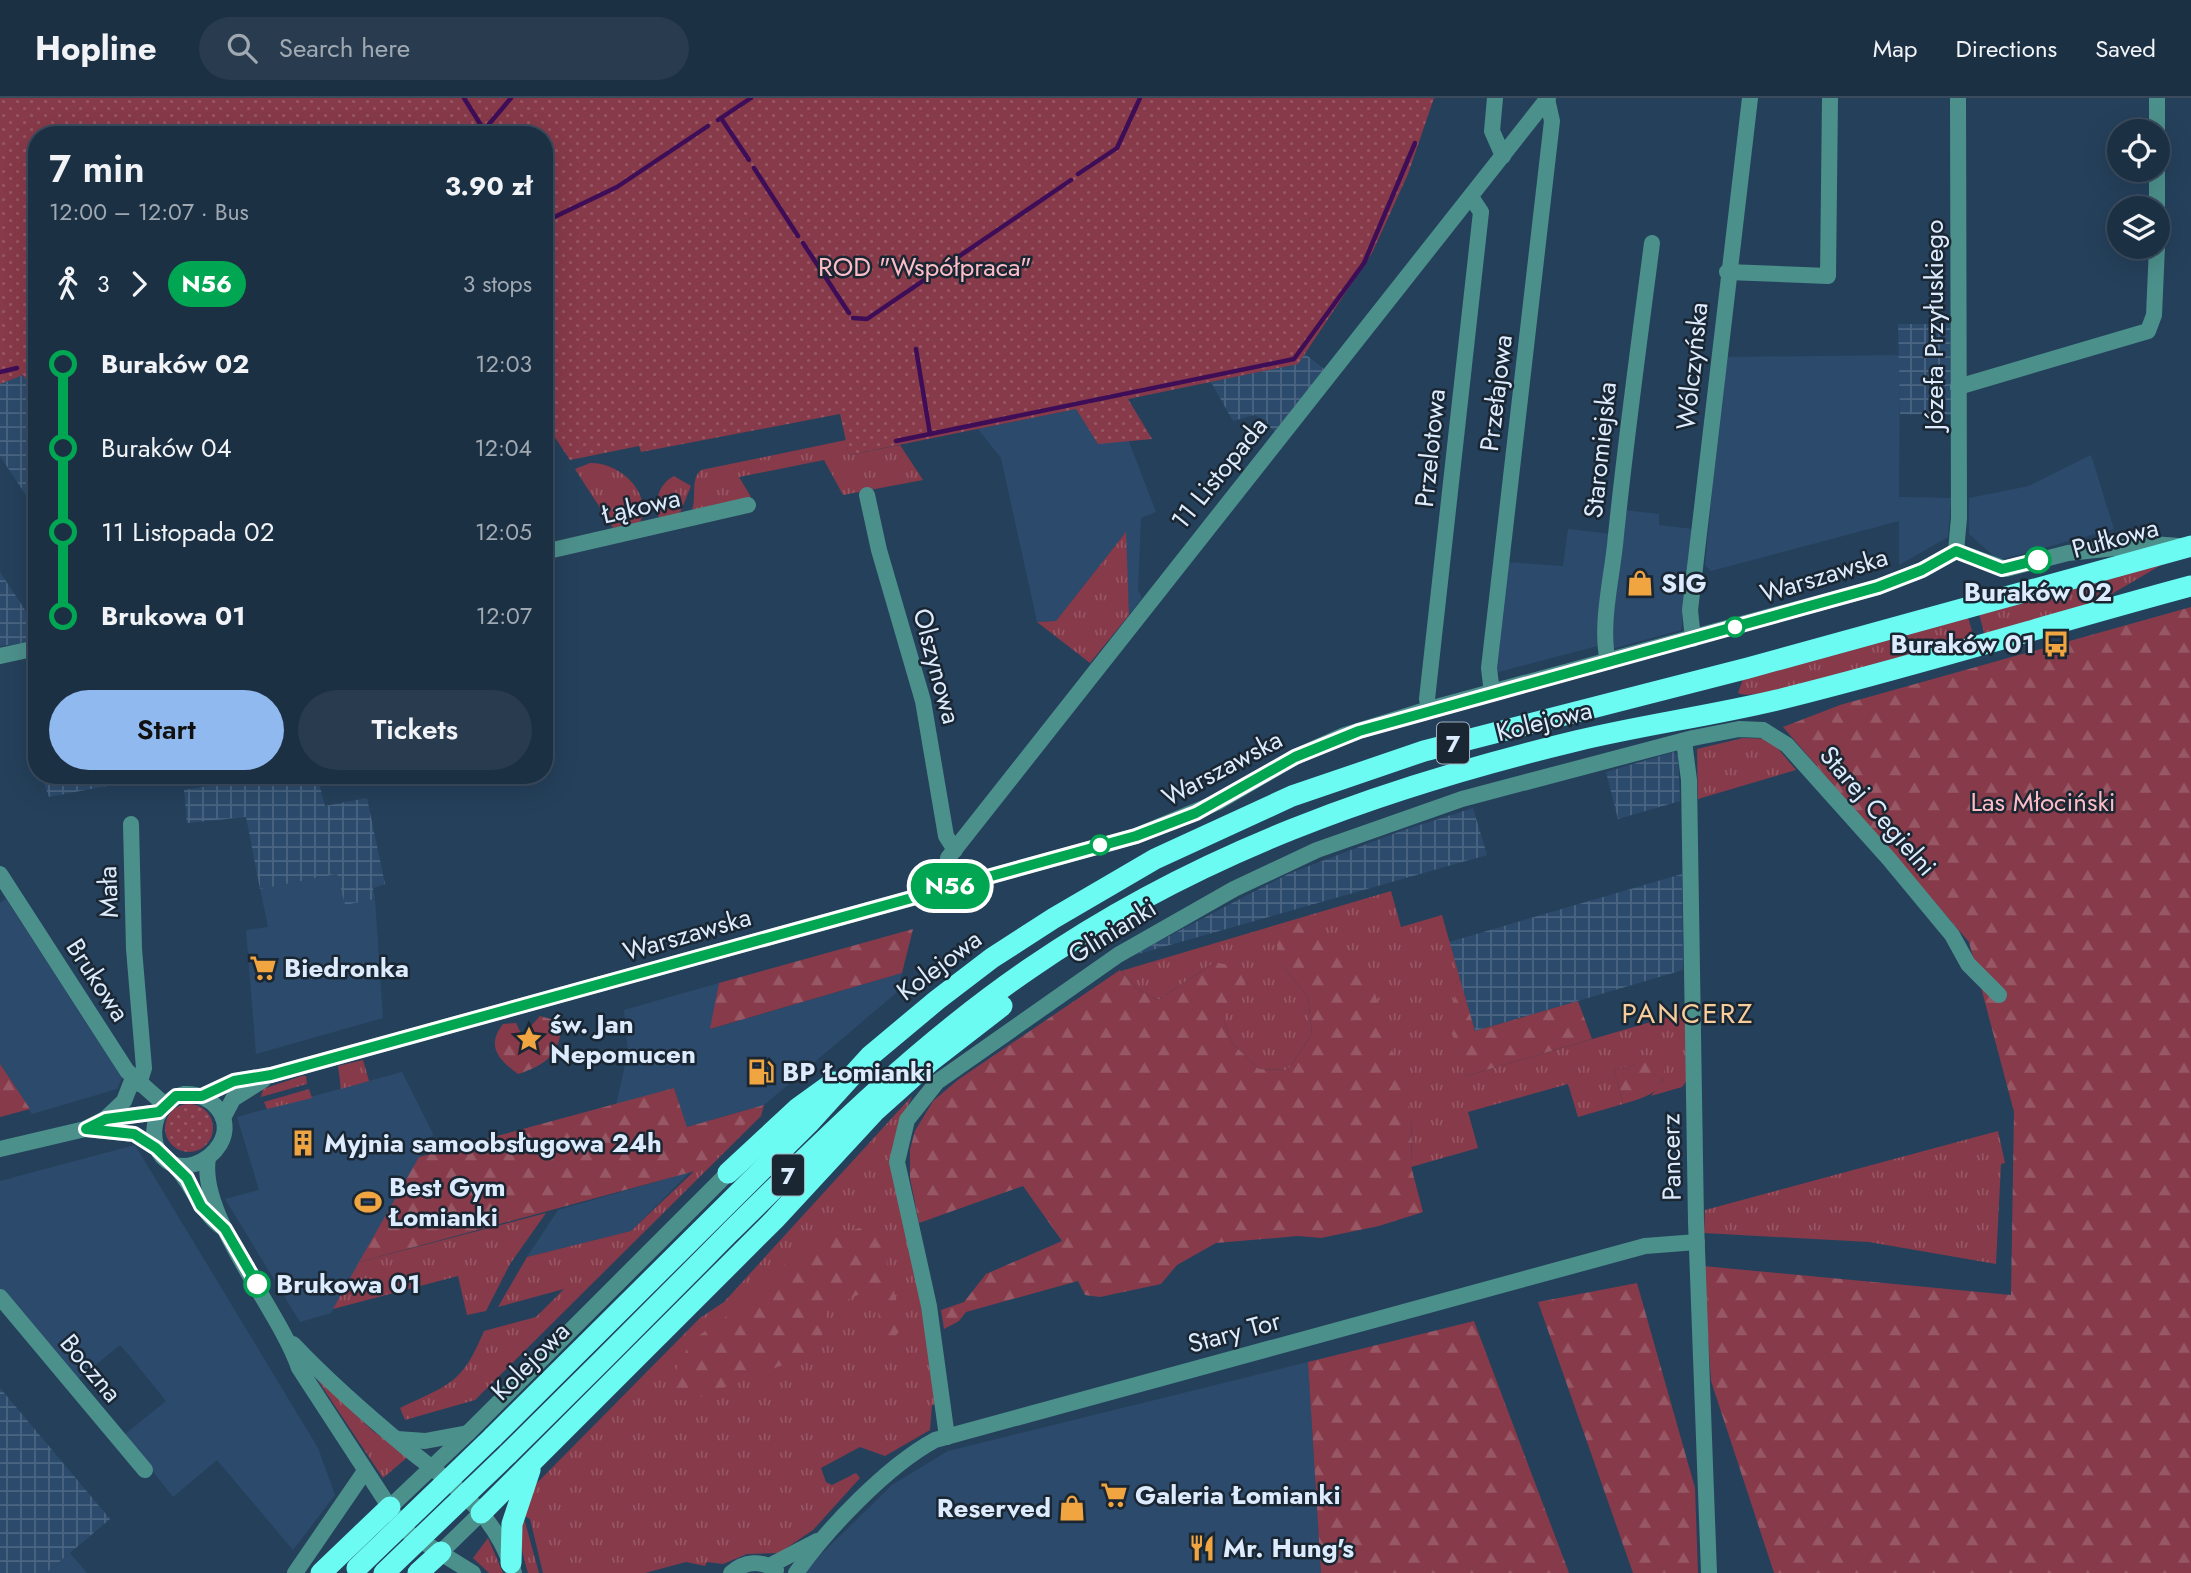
<!DOCTYPE html>
<meta charset="utf-8">
<style>
body{margin:0;font-family:Jost,sans-serif;background:#293c4f;color:#f1f3f6;height:100vh;display:flex;flex-direction:column;font-size:26px;white-space:nowrap}
*{box-sizing:border-box;margin:0}
p{font-size:23px;color:#a0a9b2}
.icon{flex:none;width:38px;height:38px;fill:none;stroke:currentColor;stroke-width:2;stroke-linecap:round;stroke-linejoin:round}
.map{position:relative;flex:1;overflow:hidden}
.details{position:absolute;left:28px;top:28px;width:525px;height:658px;display:flex;flex-direction:column;background:#1c3044;border-radius:28px;box-shadow:0 7px 28px #0002,0 0 0 2px #3a4b5d}
.details>*{flex:none}
.badge{padding:0 14px;border-radius:23px;font-size:24px;line-height:46px}
.fabs{position:absolute;left:2107px;top:21px;display:grid;gap:14px}
.fabs a{display:grid;place-items:center;width:63px;height:63px;border-radius:50%;background:#1c3044;box-shadow:0 7px 28px #0002,0 0 0 2px #3a4b5d;font-size:35px}
.map>.badge{position:absolute;translate:-50% -50%;box-shadow:0 0 0 4px #fff}
.legs{display:flex;align-items:center;gap:10px;height:77px;padding:0 21px;font-size:23px}
.legs p{margin-inline-start:auto}
.headline{display:flex;align-items:center;justify-content:space-between;height:119px;padding:0 21px}
h1{font-size:38px;font-weight:600;line-height:52px}
.cta{display:flex;gap:14px;margin-top:auto;padding:14px 21px}
.cta a{flex:1;height:80px;border-radius:42px;background:#90b9f0;color:#111;font-size:28px;font-weight:600;line-height:80px;text-align:center}
.cta a+a{background:#293c4f;color:#f1f3f6}
ul{padding:0 21px;list-style:none}
li{display:flex;align-items:center;gap:24px;height:84px;font-size:26px}
li i{display:grid;place-items:center;width:10px;height:100%;margin:0 9px;background:currentColor}
li i::after{content:'';width:18px;height:18px;margin:-9px;border:5px solid;border-radius:50%;background:#1c3044}
li p{margin-inline-start:auto}
li:first-child i{background:linear-gradient(#0000 50%,currentColor 0)}
li:last-child i{background:linear-gradient(currentColor 50%,#0000 0)}
header{display:flex;align-items:center;gap:42px;box-sizing:border-box;height:98px;padding:0 35px;background:#1c3044;border-bottom:2px solid #3a4b5d}
header strong{font-size:33px}
nav{display:flex;gap:38px;margin-inline-start:auto;font-size:24px}
.search{width:490px;height:63px;background:#293c4f;display:flex;align-items:center;gap:18px;box-sizing:border-box;padding:0 24px;border-radius:38px;color:#a0a9b2;font-size:26px}
.map>svg:first-child{display:block}
</style>
<header>
<strong>Hopline</strong>
<div class="search"><svg class="icon" aria-label="search" viewBox="0 0 24 24"><circle cx="10" cy="10" r="6"/><path d="M15 15l6 6"/></svg>Search here</div>
<nav><a>Map</a><a>Directions</a><a>Saved</a></nav>
</header>
<div class="map">
<svg width="2191" height="1475" viewBox="0 0 2191 1475">
<defs>
<pattern id="industrial-grid" width="8" height="8" patternUnits="userSpaceOnUse" patternTransform="scale(1.75)"><rect width="8" height="8" fill="#2c4b6c"/><path d="M0 4h8M4 0v8" fill="none" stroke="#4a6582"/></pattern>
<pattern id="grass-tufts" width="24" height="20" patternUnits="userSpaceOnUse" patternTransform="scale(1.75)"><rect width="24" height="20" fill="#873a49"/><path d="M3 7l-1-3M5 7V3M7 7l1-3M15 17l-1-3M17 17v-4M19 17l1-3" fill="none" stroke="#975764"/></pattern>
<pattern id="forest-firs" width="22" height="20" patternUnits="userSpaceOnUse" patternTransform="scale(1.75)"><rect width="22" height="20" fill="#873a49"/><path d="M5 1l3.5 6h-7zM16 11l3.5 6h-7z" fill="#975764"/></pattern>
<pattern id="garden-dots" width="8" height="8" patternUnits="userSpaceOnUse" patternTransform="scale(1.75)"><rect width="8" height="8" fill="#873a49"/><path d="M2 2h.1M6 6h.1" fill="none" stroke="#975764" stroke-width="1.8" stroke-linecap="round"/></pattern>
</defs>
<rect width="100%" height="100%" fill="#25405b"/>
<g fill="#2c4b6c">
<polygon points="1900,257 1899,399 1951,400 1948,439 1899,467 1899,423 1711,473 1705,467 1725,259"/>
<polygon points="1076,311 1098,346 1128,341 1156,414 1141,420 1138,492 1142,500 1129,517 1125,435 1056,523 1037,524 1001,360 978,331"/>
<polygon points="2091,357 2114,431 1998,462 1969,436 1969,400 2029,388"/>
<polygon points="1623,412 1659,416 1659,427 1693,431 1681,532 1608,552"/>
<polygon points="1568,431 1612,436 1601,547 1495,575 1506,464 1563,468"/>
<polygon points="337,776 345,807 375,801 383,920 256,956 246,832 268,829 260,791"/>
<polygon points="6,801 122,980 117,991 32,1016 0,966 0,805"/>
<polygon points="902,875 896,895 764,1007 687,1029 674,990 616,1007 628,954 624,912 719,885 711,931"/>
<polygon points="402,974 433,1036 331,1215 300,1224 225,1101 259,1092 237,1019"/>
<polygon points="135,1047 318,1350 335,1397 293,1452 217,1362 173,1399 124,1337 166,1303 128,1256 120,1247 77,1282 0,1190 0,1083"/>
<polygon points="690,1074 631,1133 527,1159 558,1112"/>
<polygon points="1308,1264 1321,1475 802,1475 892,1387 948,1353"/>
<polygon points="70,1455 87,1475 46,1475"/>
</g>
<g fill="url(#industrial-grid)">
<polygon points="1898,226 1950,226 1951,317 1900,316"/>
<polygon points="1305,256 1324,271 1275,333 1266,327 1267,323 1254,317 1233,323 1211,284 1297,266"/>
<polygon points="23,277 37,298 37,414 0,358 0,286"/>
<polygon points="0,474 37,530 37,544 0,548"/>
<polygon points="1674,654 1678,658 1680,703 1618,721 1606,674"/>
<polygon points="41,677 106,677 107,688 49,699"/>
<polygon points="237,677 317,677 325,708 367,700 385,786 373,790 375,801 345,807 337,776 260,791 246,719 187,725 184,692 237,683"/>
<polygon points="1473,710 1487,757 1131,858 1288,776 1401,733"/>
<polygon points="1682,776 1683,872 1475,933 1449,844"/>
<polygon points="0,1290 110,1421 46,1475 0,1475"/>
</g>
<g fill="url(#grass-tufts)">
<path d="M846 342 849 357 900 347 923 382 843 397 824 362 739 379 751 399 692 412C697 399 690 381 701 372Z"/>
<path d="M590 365C619 364 653 394 640 425L613 430 575 371Z"/>
<path d="M674 378 691 388 680 415 660 421C651 408 659 385 674 378Z"/>
<polygon points="1126,434 1129,517 1090,565 1037,524 1056,523"/>
<polygon points="2168,463 2093,507 1985,538 1979,516"/>
<path d="M1968 519 1974 540C1940 550 1757 607 1738 595L1743 581Z"/>
<polygon points="1743,640 1770,641 1796,672 1698,701 1697,651"/>
<polygon points="1391,793 1401,829 1442,817 1460,881 1455,887 1466,978 1685,914 1687,982 1682,989 1651,998 1663,982 1662,959 1614,972 1623,1006 1578,1019 1568,986 1468,1014 1478,1050 1411,1069 1412,1017 1278,862 1308,899 1312,936 1288,972 1259,971 1232,945 1223,920 1215,864 1158,902 1137,891 1121,873"/>
<polygon points="363,962 369,983 341,991 338,968"/>
<polygon points="302,978 306,978 307,986 261,999 263,991"/>
<polygon points="309,991 312,1000 267,1011 264,1004"/>
<polygon points="912,998 895,1038 936,1306 932,1307 930,1332 885,1358 860,1349 821,1370 826,1384 832,1387 856,1375 860,1380 813,1432 779,1455 747,1456 723,1466 707,1464 705,1468 686,1464 645,1475 543,1475 530,1421 521,1416 534,1388 700,1220 724,1204"/>
<path d="M764 1007 761 1018 475 1302 405 1322 400 1310C450 1286 462 1286 484 1233L536 1219 564 1191 498 1209 527 1159 631 1133Z"/>
<polygon points="1998,1033 2005,1065 2001,1066 1996,1166 1869,1144 1704,1135 1705,1112"/>
<polygon points="546,1115 510,1166 486,1213 467,1217 458,1178 333,1211 359,1164"/>
<polygon points="315,1278 373,1333 409,1358 383,1380"/>
<path d="M524 1422 525 1424 539 1475H528C523 1457 517 1440 524 1422Z"/>
<polygon points="488,1440 503,1475 489,1475 473,1460"/>
</g>
<g fill="url(#forest-firs)">
<polygon points="2191,509 2191,1475 1774,1475 1711,1283 1703,1168 2011,1197 2014,1014 1969,844 1783,629 1840,607"/>
<polygon points="1301,823 1315,828 1369,876 1412,1017 1411,1068 1423,1114 1379,1128 1321,1140 1298,1138 1216,1145 1177,1167 1161,1186 1100,1199 1085,1197 1078,1183 966,1214 959,1223 944,1231 941,1212 964,1204 986,1176 1062,1143 1023,1088 919,1125 910,1080 910,1051 915,1033 933,1003 959,981 1120,872 1137,891 1158,902 1215,864 1232,868 1244,875 1246,890 1223,920 1232,945 1259,971 1288,972 1312,936 1308,899 1278,862 1277,847 1284,830"/>
<polygon points="913,831 902,875 710,931 719,885"/>
<polygon points="1460,881 1475,933 1578,903 1592,941 1466,978 1453,937 1455,887"/>
<path d="M540 918 561 924C562 955 546 967 518 976 498 961 486 948 503 926L516 925 525 944 529 946 534 941 531 928Z"/>
<path d="M1663 958C1669 993 1651 998 1623 1006L1614 972Z"/>
<polygon points="0,966 30,1011 0,1019"/>
<polygon points="674,990 687,1029 764,1007 699,1072 359,1164 419,1059"/>
<polygon points="859,1130 878,1130 903,1229 887,1248 874,1238 879,1221 874,1190 828,1210 819,1253 689,1303 675,1301 669,1286 691,1243 754,1199 777,1172 808,1148"/>
<polygon points="1637,1185 1695,1390 1698,1475 1633,1475 1538,1204"/>
<polygon points="1474,1223 1569,1475 1321,1475 1308,1264"/>
</g>
<g fill="url(#garden-dots)">
<polygon points="0,0 1434,0 1408,76 1372,155 1298,266 1128,301 1152,341 1098,346 1076,311 849,357 840,316 641,354 639,348 570,362 544,323 544,37 37,37 37,298 23,277 0,286"/>
<circle cx="189" cy="1030" r="24"/>
</g>
<g fill="none" stroke-linecap="round" stroke-linejoin="round">
<g stroke="#3d0e57" stroke-width="4.5">
<polyline points="464,0 484,32"/>
<polyline points="721,20 749,62"/>
<polyline points="718,22 751,0"/>
<polyline points="487,37 484,32 511,0"/>
<polyline points="754,70 798,138"/>
<polyline points="1078,76 1117,50 1140,0"/>
<polyline points="544,124 617,89 708,28"/>
<polyline points="803,145 849,215"/>
<polyline points="853,220 867,221 1071,82"/>
<polyline points="916,251 930,336"/>
<polyline points="31,269 37,269"/>
<polyline points="0,274 17,270"/>
<polyline points="896,343 1294,261 1364,165 1415,45"/>
</g>
<g stroke="#4c908c" stroke-width="16">
<polyline points="1495,0 1492,33 1503,58"/>
<polyline points="2157,33 2157,0"/>
<polyline points="2157,110 2157,72"/>
<polyline points="1727,174 1828,178 1830,0"/>
<polyline points="1958,289 2148,233 2154,217 2157,149"/>
<polyline points="867,397 879,452 923,603 946,738 955,752"/>
<polyline points="1956,453 1959,420 1958,0"/>
<polyline points="1956,453 2006,471 2068,455 2152,446 2179,448"/>
<polyline points="544,454 748,407"/>
<polyline points="1693,541 1690,512 1750,0"/>
<polyline points="0,558 37,550"/>
<path d="M1608 564C1600 528 1611 484 1615 447 1625 346 1639 246 1652 145"/>
<polyline points="1492,595 1489,570 1552,23 1547,1"/>
<polyline points="1429,611 1427,601 1481,114 1471,99"/>
<polyline points="1684,643 1689,682 1696,1124 1709,1475"/>
<polyline points="131,726 134,851 144,970 139,986"/>
<polyline points="0,776 127,973 164,1006"/>
<polyline points="953,787 948,760 1548,0"/>
<path d="M184 996C211 994 235 1020 220 1046 214 1056 206 1062 195 1066 148 1081 138 1008 184 996Z"/>
<polyline points="202,998 234,983 271,977 1136,738 1218,704 1295,659 1342,638 1429,611 1878,489 1922,472 1956,453"/>
<polyline points="223,1020 233,1001 263,982"/>
<polyline points="105,1021 124,1003 133,980"/>
<polyline points="86,1031 134,1036 156,1050"/>
<polyline points="0,1051 85,1031 105,1021 159,1014"/>
<path d="M208 1060C198 1118 279 1211 299 1270L396 1419"/>
<path d="M174 1067C193 1086 200 1114 223 1130"/>
<polyline points="0,1199 145,1372"/>
<path d="M293 1246C329 1284 368 1318 408 1351 454 1388 495 1414 514 1475"/>
<polyline points="947,1339 929,1208 897,1064 907,1022 937,984 1118,857 1234,791 1317,752 1462,701 1693,640 1739,631 1763,632 1787,647 1889,761 1952,837 1968,866 1999,897"/>
<polyline points="397,1341 425,1343 468,1335"/>
<polyline points="390,1409 468,1335 728,1075"/>
<polyline points="410,1436 473,1475"/>
<polyline points="441,1454 481,1415"/>
<polyline points="769,1468 817,1443"/>
<polyline points="295,1475 365,1373"/>
<path d="M731 1475C745 1463 761 1462 776 1472"/>
<path d="M796 1475C827 1431 887 1368 935 1342L1645 1148 1697 1144"/>
</g>
<g stroke="#6bfbf2" stroke-width="21">
<polyline points="728,1075 798,1010 834,984"/>
<polyline points="493,1339 810,1024 870,958 937,902 992,860 1054,820 1155,761 1292,698 1424,653 1748,570 2191,448"/>
<path d="M508 1356C582 1283 656 1209 729 1135 824 1041 918 947 1029 871 1195 756 1381 690 1576 643 1642 627 1710 618 1777 602 1916 568 2053 525 2191 488"/>
<polyline points="481,1415 775,1121 874,1014 931,963 1002,908"/>
<polyline points="511,1465 512,1426 530,1372"/>
<polyline points="321,1475 390,1409"/>
<polyline points="418,1475 441,1454"/>
</g>
<g stroke="#6bfbf2" stroke-width="21">
<polyline points="357,1470 493,1339"/>
<polyline points="384,1475 508,1356"/>
</g>
</g>
<g fill="none" stroke-linecap="round" stroke-linejoin="round">
<g stroke="#fff" stroke-width="16">
<polyline id="line-1" points="257,1186 225,1131 201,1108 187,1080 156,1050 134,1036 86,1031 106,1021 159,1014 176,998 202,998 234,983 271,977 1136,738 1196,715 1295,659 1359,633 1878,489 1922,472 1956,453 2002,471 2038,462"/>
</g>
<use href="#line-1" stroke="#00a651" stroke-width="10"/>
</g>
<defs>
<g id="shop-bare" transform="scale(2.1)"><path d="M-5-2.5h2.3a2.7 3.5 0 0 1 5.4 0H5L5.5 6h-11ZM-1.5-2.5h3a1.5 2.3 0 0 0-3 0Z" fill="#f1a540" stroke="#1a2632" stroke-width="2.5" paint-order="stroke"/></g>
<g id="bus-bare" transform="scale(2.1)"><path d="M-5-6H5V4H4V6H2V4H-2V6H-4V4H-5ZM-3.5-4V0h7V-4ZM-3.5 1.2v1.5H-2V1.2ZM2 1.2v1.5H3.5V1.2Z" fill="#f1a540" stroke="#1a2632" stroke-width="2.5" paint-order="stroke"/></g>
<g id="supermarket-bare" transform="scale(2.1)"><path d="M-6-5.5h2.5l.6 2H6L4.5 2H-2.5L-4.4-4H-6ZM-1.5 3.2a1.3 1.3 0 1 0 .1 0ZM3 3.2a1.3 1.3 0 1 0 .1 0Z" fill="#f1a540" stroke="#1a2632" stroke-width="2.5" paint-order="stroke"/></g>
<g id="sight-bare" transform="scale(2.1)"><path d="M0-6L1.8-2.2L6-1.7L2.9 1.2L3.7 5.4L0 3.3L-3.7 5.4L-2.9 1.2L-6-1.7L-1.8-2.2Z" fill="#f1a540" stroke="#1a2632" stroke-width="2.5" paint-order="stroke"/></g>
<g id="fuel-bare" transform="scale(2.1)"><path d="M-5.5-6h7V0h2V4h1.3V-2.5L3-4.5l.8-.8L6-3V5H2.5V1h-1V6h-7ZM-4.2-4.7v3.2H.2V-4.7Z" fill="#f1a540" stroke="#1a2632" stroke-width="2.5" paint-order="stroke"/></g>
<g id="building-bare" transform="scale(2.1)"><path d="M-4-6H4V6H1V3H-1V6H-4ZM-2.5-4.3h1.7v1.8h-1.7ZM.8-4.3h1.7v1.8H.8ZM-2.5-1h1.7V.8h-1.7ZM.8-1h1.7V.8H.8Z" fill="#f1a540" stroke="#1a2632" stroke-width="2.5" paint-order="stroke"/></g>
<g id="stadium-bare" transform="scale(2.1)"><path d="M0-5a6.5 5 0 1 0 0 10a6.5 5 0 1 0 0-10ZM-3.5-1.8h7v3.6h-7Z" fill="#f1a540" stroke="#1a2632" stroke-width="2.5" paint-order="stroke"/></g>
<g id="restaurant-bare" transform="scale(2.1)"><path d="M-5-6h1v4h1v-4h1v4h1v-4h1v5L-1.5 .5V6h-2V.5L-5-1ZM5-6V6H3V1.5H1.5Q1.5-4 5-6Z" fill="#f1a540" stroke="#1a2632" stroke-width="2.5" paint-order="stroke"/></g>
</defs>
<g fill-rule="evenodd">
<use href="#shop-bare" x="1640" y="485"/>
<use href="#bus-bare" x="2056" y="546"/>
<use href="#supermarket-bare" x="263" y="870"/>
<use href="#sight-bare" x="529" y="941"/>
<use href="#fuel-bare" x="761" y="974"/>
<use href="#building-bare" x="303" y="1045"/>
<use href="#stadium-bare" x="368" y="1104"/>
<use href="#supermarket-bare" x="1114" y="1397"/>
<use href="#shop-bare" x="1072" y="1410"/>
<use href="#restaurant-bare" x="1202" y="1450"/>
</g>
<g fill="#fff" stroke="#00a651" stroke-width="3.5">
<circle cx="2038" cy="462" r="12"/>
<circle cx="1735" cy="529" r="9"/>
<circle cx="1100" cy="747" r="9"/>
<circle cx="257" cy="1186" r="12"/>
</g>
<g text-anchor="middle" dominant-baseline="central" stroke-width="5" stroke-linejoin="round" paint-order="stroke">
<g fill="#1a2632" stroke="#a2b1c1" stroke-width="2">
<rect x="1437" y="624.5" width="32" height="41" rx="5"/>
<rect x="772" y="1056.5" width="32" height="41" rx="5"/>
</g>
<g font-size="24" font-weight="bold" fill="#dcecfe">
<text x="1453" y="645">7</text>
<text x="788" y="1077">7</text>
</g>
<g font-size="26" fill="#fdbdc6" stroke="#1a2632">
<text x="925" y="169">ROD "Współpraca"</text>
<text x="2043" y="704">Las Młociński</text>
</g>
<g font-size="26" fill="#dcecfe" stroke="#1a2632">
<text transform="translate(1934 227) rotate(-90)">Józefa Przyłuskiego</text>
<text transform="translate(1692 268) rotate(-84)">Wólczyńska</text>
<text transform="translate(1496 295) rotate(-83)">Przełajowa</text>
<text transform="translate(1430 350) rotate(-84)">Przelotowa</text>
<text transform="translate(1600 352) rotate(-84)">Staromiejska</text>
<text transform="translate(1219 375) rotate(-51)">11 Listopada</text>
<text transform="translate(641 408) rotate(-13)">Łąkowa</text>
<text transform="translate(2115 440) rotate(-15)">Pułkowa</text>
<text transform="translate(1824 477) rotate(-17)">Warszawska</text>
<text transform="translate(937 568) rotate(75)">Olszynowa</text>
<text transform="translate(1544 623) rotate(-14)">Kolejowa</text>
<text transform="translate(1222 670) rotate(-28)">Warszawska</text>
<text transform="translate(1878 713) rotate(49)">Starej Cegielni</text>
<text transform="translate(108 794) rotate(-92)">Mała</text>
<text transform="translate(1112 833) rotate(-32)">Glinianki</text>
<text transform="translate(687 836) rotate(-16)">Warszawska</text>
<text transform="translate(939 867) rotate(-37)">Kolejowa</text>
<text transform="translate(98 882) rotate(57)">Brukowa</text>
<text transform="translate(1671 1059) rotate(-91)">Pancerz</text>
<text transform="translate(1234 1234) rotate(-15)">Stary Tor</text>
<text transform="translate(530 1263) rotate(-45)">Kolejowa</text>
<text transform="translate(91 1270) rotate(50)">Boczna</text>
</g>
<g font-size="26" font-weight="bold" fill="#dcecfe" stroke="#1a2632" text-anchor="start">
<text x="1661" y="485">SIG</text>
<text x="2035" y="546" text-anchor="end">Buraków 01</text>
<text x="284" y="870">Biedronka</text>
<text x="550" y="926">św. Jan<tspan x="550" dy="30">Nepomucen</tspan></text>
<text x="782" y="974">BP Łomianki</text>
<text x="324" y="1045">Myjnia samoobsługowa 24h</text>
<text x="389" y="1089">Best Gym<tspan x="389" dy="30">Łomianki</tspan></text>
<text x="1135" y="1397">Galeria Łomianki</text>
<text x="1051" y="1410" text-anchor="end">Reserved</text>
<text x="1223" y="1450">Mr. Hung's</text>
</g>
<g font-size="26" font-weight="bold" fill="#dcecfe" stroke="#1a2632">
<text x="2038" y="494">Buraków 02</text>
<text x="276" y="1186" text-anchor="start">Brukowa 01</text>
</g>
<g font-size="28" letter-spacing="2" fill="#f8cd9c" stroke="#1a2632">
<text x="1688" y="915">PANCERZ</text>
</g>
</g>
</svg>
<div class="fabs">
<a><svg class="icon" aria-label="locate" viewBox="0 0 24 24"><circle cx="12" cy="12" r="6"/><path d="M12 2v4M12 18v4M2 12h4M18 12h4"/></svg></a>
<a><svg class="icon" aria-label="layers" viewBox="0 0 24 24"><path d="M12 4l9 5-9 5-9-5zM3 14l9 5 9-5"/></svg></a>
</div>
<b class="badge" style="left:950px;top:788px;background:#00a651;color:#fff">N56</b>
<section class="details">
<div class="headline"><div><h1>7 min</h1><p>12:00 – 12:07 · Bus</p></div><b>3.90 zł</b></div>
<div class="legs"><svg class="icon" aria-label="walk" viewBox="0 0 24 24"><circle cx="13" cy="4" r="2"/><path d="M13 8l-2 6 4 7M11 14l-3 7M7 12l3-4h3l4 4"/></svg>3<svg class="icon" aria-label="forward" viewBox="0 0 24 24"><path d="M9 5l7 7-7 7"/></svg><b class="badge" style="background:#00a651;color:#fff">N56</b><p>3 stops</p></div>
<ul>
<li><i style="color:#00a651"></i><b>Buraków 02</b><p>12:03</p></li>
<li><i style="color:#00a651"></i><span>Buraków 04</span><p>12:04</p></li>
<li><i style="color:#00a651"></i><span>11 Listopada 02</span><p>12:05</p></li>
<li><i style="color:#00a651"></i><b>Brukowa 01</b><p>12:07</p></li>
</ul>
<div class="cta"><a>Start</a><a>Tickets</a></div>
</section>
</div>
